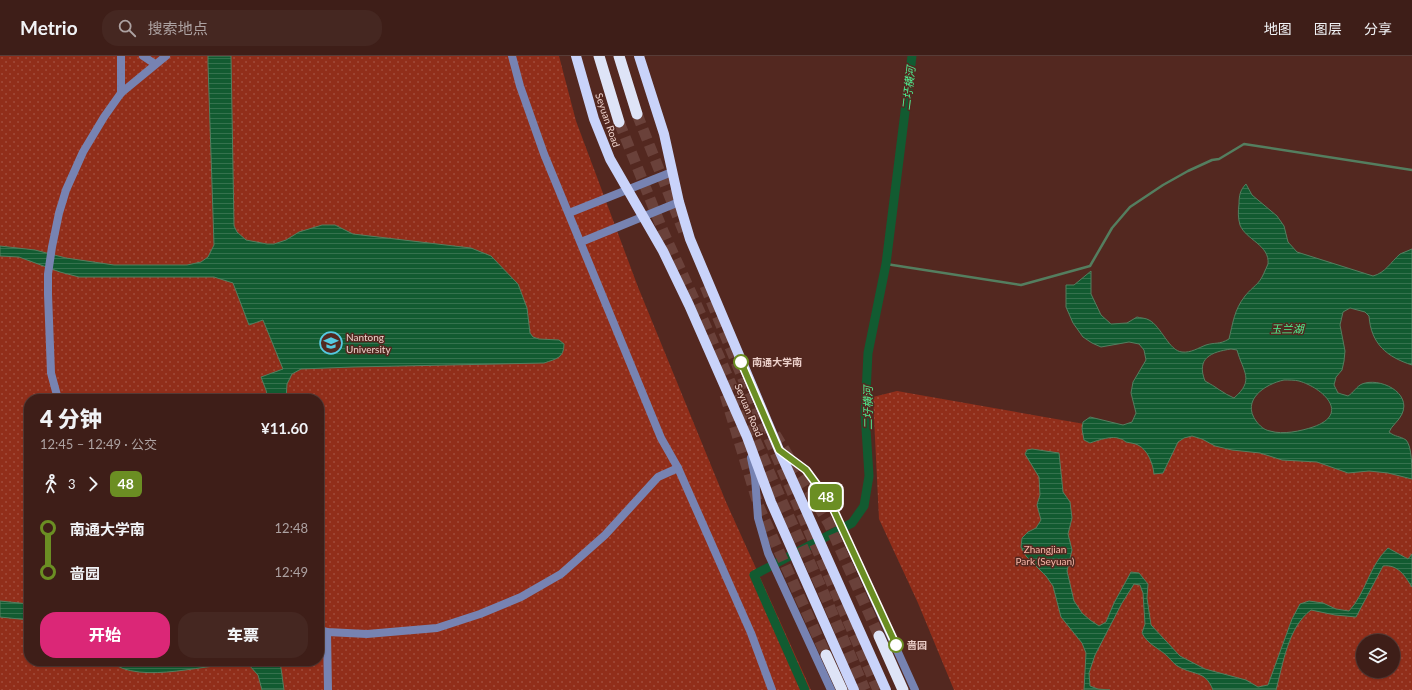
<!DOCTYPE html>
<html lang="zh">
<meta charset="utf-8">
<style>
body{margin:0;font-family:Lato,"Noto Sans SC",sans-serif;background:#452721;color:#f1f3f6;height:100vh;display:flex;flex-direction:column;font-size:15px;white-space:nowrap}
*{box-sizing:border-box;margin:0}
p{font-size:13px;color:#ada2a2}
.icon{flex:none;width:22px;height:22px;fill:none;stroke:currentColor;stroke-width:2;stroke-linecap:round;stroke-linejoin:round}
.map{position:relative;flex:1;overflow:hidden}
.side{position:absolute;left:24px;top:338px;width:300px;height:272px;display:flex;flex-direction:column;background:#3e1e18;border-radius:16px;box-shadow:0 1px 3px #0004,0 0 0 1px #573c37}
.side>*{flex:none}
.badge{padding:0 8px;border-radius:6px;font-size:14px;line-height:26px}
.buttons{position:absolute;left:1356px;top:578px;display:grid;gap:8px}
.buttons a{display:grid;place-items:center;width:44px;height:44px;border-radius:50%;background:#3e1e18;box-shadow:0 1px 3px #0004,0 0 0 1px #573c37;font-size:20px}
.map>.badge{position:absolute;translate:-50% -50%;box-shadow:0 0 0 2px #fff}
.legs{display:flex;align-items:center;gap:6px;height:44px;padding:0 16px;font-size:13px}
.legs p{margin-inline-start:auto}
.headline{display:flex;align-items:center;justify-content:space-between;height:68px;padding:0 16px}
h1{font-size:22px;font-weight:800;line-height:30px}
.primary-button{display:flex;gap:8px;margin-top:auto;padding:8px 16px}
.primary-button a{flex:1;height:46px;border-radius:16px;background:#db2777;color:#fff;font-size:16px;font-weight:800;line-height:46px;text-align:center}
.primary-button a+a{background:#452721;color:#f1f3f6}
ul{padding:0 16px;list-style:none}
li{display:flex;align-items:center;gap:14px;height:44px;font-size:15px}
li i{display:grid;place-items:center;width:6px;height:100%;margin:0 5px;background:currentColor}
li i::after{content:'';width:10px;height:10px;margin:-5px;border:3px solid;border-radius:50%;background:#3e1e18}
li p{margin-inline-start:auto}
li:first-child i{background:linear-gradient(#0000 50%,currentColor 0)}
li:last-child i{background:linear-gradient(currentColor 50%,#0000 0)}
header{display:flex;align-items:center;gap:24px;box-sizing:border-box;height:56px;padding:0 20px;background:#3e1e18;border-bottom:1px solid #573c37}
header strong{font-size:19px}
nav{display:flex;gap:22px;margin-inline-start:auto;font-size:14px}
.search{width:280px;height:36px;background:#452721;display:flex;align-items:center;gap:10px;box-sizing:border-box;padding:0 14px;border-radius:16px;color:#ada2a2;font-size:15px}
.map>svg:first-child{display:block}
</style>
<header>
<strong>Metrio</strong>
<div class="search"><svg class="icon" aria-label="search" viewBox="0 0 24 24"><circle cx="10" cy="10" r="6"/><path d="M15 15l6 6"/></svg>搜索地点</div>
<nav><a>地图</a><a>图层</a><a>分享</a></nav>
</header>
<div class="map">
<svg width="1412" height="634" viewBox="0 0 1412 634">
<defs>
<pattern id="park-dots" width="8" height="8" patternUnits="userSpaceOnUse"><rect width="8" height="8" fill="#912e1a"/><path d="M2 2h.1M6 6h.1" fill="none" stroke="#a14b3a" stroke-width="1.8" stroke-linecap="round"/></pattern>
<pattern id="water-rules" width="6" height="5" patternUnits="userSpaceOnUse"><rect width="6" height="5" fill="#125b31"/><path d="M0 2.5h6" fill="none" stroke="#35724e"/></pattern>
</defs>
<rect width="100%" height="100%" fill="#532820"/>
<g fill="url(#park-dots)" fill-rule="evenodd">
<path d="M0 0H559L576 65 638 231 726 446 811 634H0ZM29 343H319V605H29Z"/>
<path d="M897 335 1130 376 1233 377 1412 408V634H954L918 547 879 463 873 341ZM1363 585H1393V615H1363Z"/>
</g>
<g fill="url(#water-rules)" stroke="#547e5f" fill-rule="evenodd">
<path d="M208 0H231L234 170 237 176 246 184 267 188H274L286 184 299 176 322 169H335L353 178 471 192 491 200 518 228 527 252 530 277 533 281 539 283 559 284 564 288C564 302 556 303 544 307L353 311 301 313 292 318 287 328 286 343H268L266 334 261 321 283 313 263 264 249 269 233 227 214 221H79L60 216 19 201 0 200V190L35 194 66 202 114 209H187L201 206 208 201 214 189 208 8Z"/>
<path d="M1246 128 1252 139 1277 160 1284 170 1288 186 1297 196 1373 220C1385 217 1391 206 1400 198 1404 196 1408 195 1412 193V309C1387 301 1371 288 1369 260L1365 256 1350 252 1343 256 1340 269 1345 295 1344 305 1342 314 1336 321 1334 329 1338 337 1348 340C1353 337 1357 330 1362 328 1379 321 1412 336 1402 358 1399 365 1392 369 1389 376 1395 381 1400 380 1406 384 1412 390 1412 412 1412 423L1388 417 1369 415 1348 417 1317 406 1282 404 1260 397 1232 394 1215 390 1202 383 1192 380 1184 382 1178 386 1163 417 1154 418C1153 408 1148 394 1138 389 1134 387 1130 387 1126 386 1124 385 1123 383 1121 383 1112 379 1099 384 1090 387L1084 384 1082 373 1083 366 1090 361 1123 369 1132 366 1136 357 1131 337 1133 326 1146 304 1144 294 1139 288 1129 286 1101 291 1092 287 1083 281 1073 267 1066 251V229H1074L1091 215V238L1101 259 1111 268 1127 267 1137 261C1140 262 1146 262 1149 264 1161 270 1169 295 1182 296 1191 297 1198 292 1206 289 1215 286 1219 289 1229 283 1233 267 1234 254 1245 240 1253 230 1259 229 1264 217 1265 214 1267 211 1268 208 1270 189 1246 184 1240 169 1238 162 1238 156 1239 148 1239 140 1240 134 1246 128ZM1231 293 1237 294C1243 316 1255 324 1234 342 1224 338 1215 330 1205 325 1196 302 1211 296 1231 293ZM1284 324C1289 324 1295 324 1299 325 1323 332 1351 358 1313 371 1301 375 1283 379 1270 375 1264 374 1260 370 1256 365 1241 344 1265 328 1284 324Z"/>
<path d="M1032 393 1059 397 1063 436 1070 446 1072 462 1068 478 1072 494 1067 515 1074 545 1082 557 1090 564 1099 570 1106 566 1114 547 1131 516 1139 517 1148 528 1147 542 1151 569 1180 600 1205 613 1246 624 1258 631 1268 629 1292 563 1300 548 1309 545 1323 547 1336 553 1349 555C1366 537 1369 510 1388 492L1408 503 1412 498V531C1405 520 1398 508 1383 510L1356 561 1335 559 1311 554C1288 571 1283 608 1276 634H1213C1205 613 1192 620 1176 609 1172 606 1169 601 1165 598 1156 591 1147 587 1142 577L1145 568 1143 537 1140 529 1134 528 1122 547 1095 599 1089 617 1090 630 1098 633 1110 634H1084L1086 597 1082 587 1061 561 1053 530 1046 520 1026 500 1021 491 1022 482 1028 476 1036 472 1041 464 1037 449 1040 439 1039 421 1025 398 1027 394Z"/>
<polygon points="0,545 29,548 29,564 0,561"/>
<path d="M109 605H280L284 634H262L258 619 248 608C209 605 142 631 109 605Z"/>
</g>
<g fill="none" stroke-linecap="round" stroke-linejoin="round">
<polyline stroke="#547e5f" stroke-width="2.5" points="886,208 1021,229 1090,210 1112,172 1130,151 1163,129 1188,115 1212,104 1219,103 1244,88 1412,114"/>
<polyline stroke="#125b31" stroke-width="9" points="805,634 754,519 852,467 864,450 869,420 865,357 868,297 886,208 912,0"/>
<g stroke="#6a413a" stroke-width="11" stroke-dasharray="11 5.5" stroke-linecap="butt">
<polyline points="637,58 685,179"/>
<polyline points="619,66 663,175 698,252 781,443 825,540 865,634"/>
<polyline points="705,230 743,323 878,634"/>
<polyline points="725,339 759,451 826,599"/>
<polyline points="775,378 829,468 879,580"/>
</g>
<g stroke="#7783b2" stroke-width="8">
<polyline points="121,0 121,37"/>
<polyline points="143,0 155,8"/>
<polyline points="512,0 520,30 544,98 661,382 678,412 751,577 772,634"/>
<polyline points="569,157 672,116"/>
<polyline points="581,186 679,146"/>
<polyline points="58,343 51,317 48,238 48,218 52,191 59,157 66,134 83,96 104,61 121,37 166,0"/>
<polyline points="319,574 327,576 367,578 437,572 480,558 521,541 561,518 605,479 658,421 678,412"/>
<polyline points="327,576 328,634"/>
</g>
<g stroke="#7783b2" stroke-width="8">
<polyline points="779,395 806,414 831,448 915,634"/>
<polyline points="751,402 755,421 758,462 768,497 831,634"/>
</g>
<g stroke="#c9d3fa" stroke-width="10">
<polyline points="576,0 594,63 610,103 663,195 689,249 747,381 771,446 854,634"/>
<polyline points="639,0 664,78 679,146 690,183 779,394 886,634"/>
</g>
<g stroke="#dee4f7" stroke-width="11">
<polyline points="599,0 619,66"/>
<polyline points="619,0 637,58"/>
<polyline points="879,580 903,634"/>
<polyline points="826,599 842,634"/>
</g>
</g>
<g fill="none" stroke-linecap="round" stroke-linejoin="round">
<g stroke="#fff" stroke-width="9">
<polyline id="line-1" points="741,306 779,394 806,414 831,448 896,589"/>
</g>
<use href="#line-1" stroke="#6b8e23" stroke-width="6"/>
</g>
<defs>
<g id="university-ring" transform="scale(1.15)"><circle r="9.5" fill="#532820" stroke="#56c9e1" stroke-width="1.5"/><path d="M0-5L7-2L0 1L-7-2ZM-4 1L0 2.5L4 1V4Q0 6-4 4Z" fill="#56c9e1"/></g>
</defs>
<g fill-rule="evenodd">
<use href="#university-ring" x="331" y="287"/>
</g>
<g fill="#fff" stroke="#6b8e23" stroke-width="2">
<circle cx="741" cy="306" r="7"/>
<circle cx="896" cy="589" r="7"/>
</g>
<g text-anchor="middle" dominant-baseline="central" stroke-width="3" stroke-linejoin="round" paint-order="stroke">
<g font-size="10" fill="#edd1cb" stroke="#532820">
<text transform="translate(608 64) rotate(71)">Seyuan Road</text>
<text transform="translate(749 354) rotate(67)">Seyuan Road</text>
</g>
<g font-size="10" fill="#edd1cb" stroke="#532820" text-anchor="start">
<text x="346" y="281">Nantong<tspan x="346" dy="12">University</tspan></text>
</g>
<g font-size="10" font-weight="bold" fill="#edd1cb" stroke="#532820" text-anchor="start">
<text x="752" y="306">南通大学南</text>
<text x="907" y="589">啬园</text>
</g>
<g font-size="10" fill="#f5b6a7" stroke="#532820">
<text x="1045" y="493">Zhangjian<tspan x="1045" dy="12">Park (Seyuan)</tspan></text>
</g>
<g font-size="11" font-style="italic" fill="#4ef291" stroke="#532820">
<text transform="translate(908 32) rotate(-83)">二圩横河</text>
<text x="1287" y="272">玉兰湖</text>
<text transform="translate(867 352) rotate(-90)">二圩横河</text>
</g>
</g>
</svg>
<div class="buttons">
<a><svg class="icon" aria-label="layers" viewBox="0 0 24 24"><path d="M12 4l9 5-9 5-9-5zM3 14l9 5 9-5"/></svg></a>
</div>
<b class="badge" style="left:826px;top:441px;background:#6b8e23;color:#fff">48</b>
<section class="side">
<div class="headline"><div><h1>4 分钟</h1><p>12:45 – 12:49 · 公交</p></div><b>¥11.60</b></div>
<div class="legs"><svg class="icon" aria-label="walk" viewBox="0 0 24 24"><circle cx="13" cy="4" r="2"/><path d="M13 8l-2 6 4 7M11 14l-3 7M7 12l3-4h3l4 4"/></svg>3<svg class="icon" aria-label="forward" viewBox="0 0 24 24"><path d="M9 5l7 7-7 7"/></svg><b class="badge" style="background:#6b8e23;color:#fff">48</b></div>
<ul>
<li><i style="color:#6b8e23"></i><b>南通大学南</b><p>12:48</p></li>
<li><i style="color:#6b8e23"></i><b>啬园</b><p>12:49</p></li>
</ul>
<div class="primary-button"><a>开始</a><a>车票</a></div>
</section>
</div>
